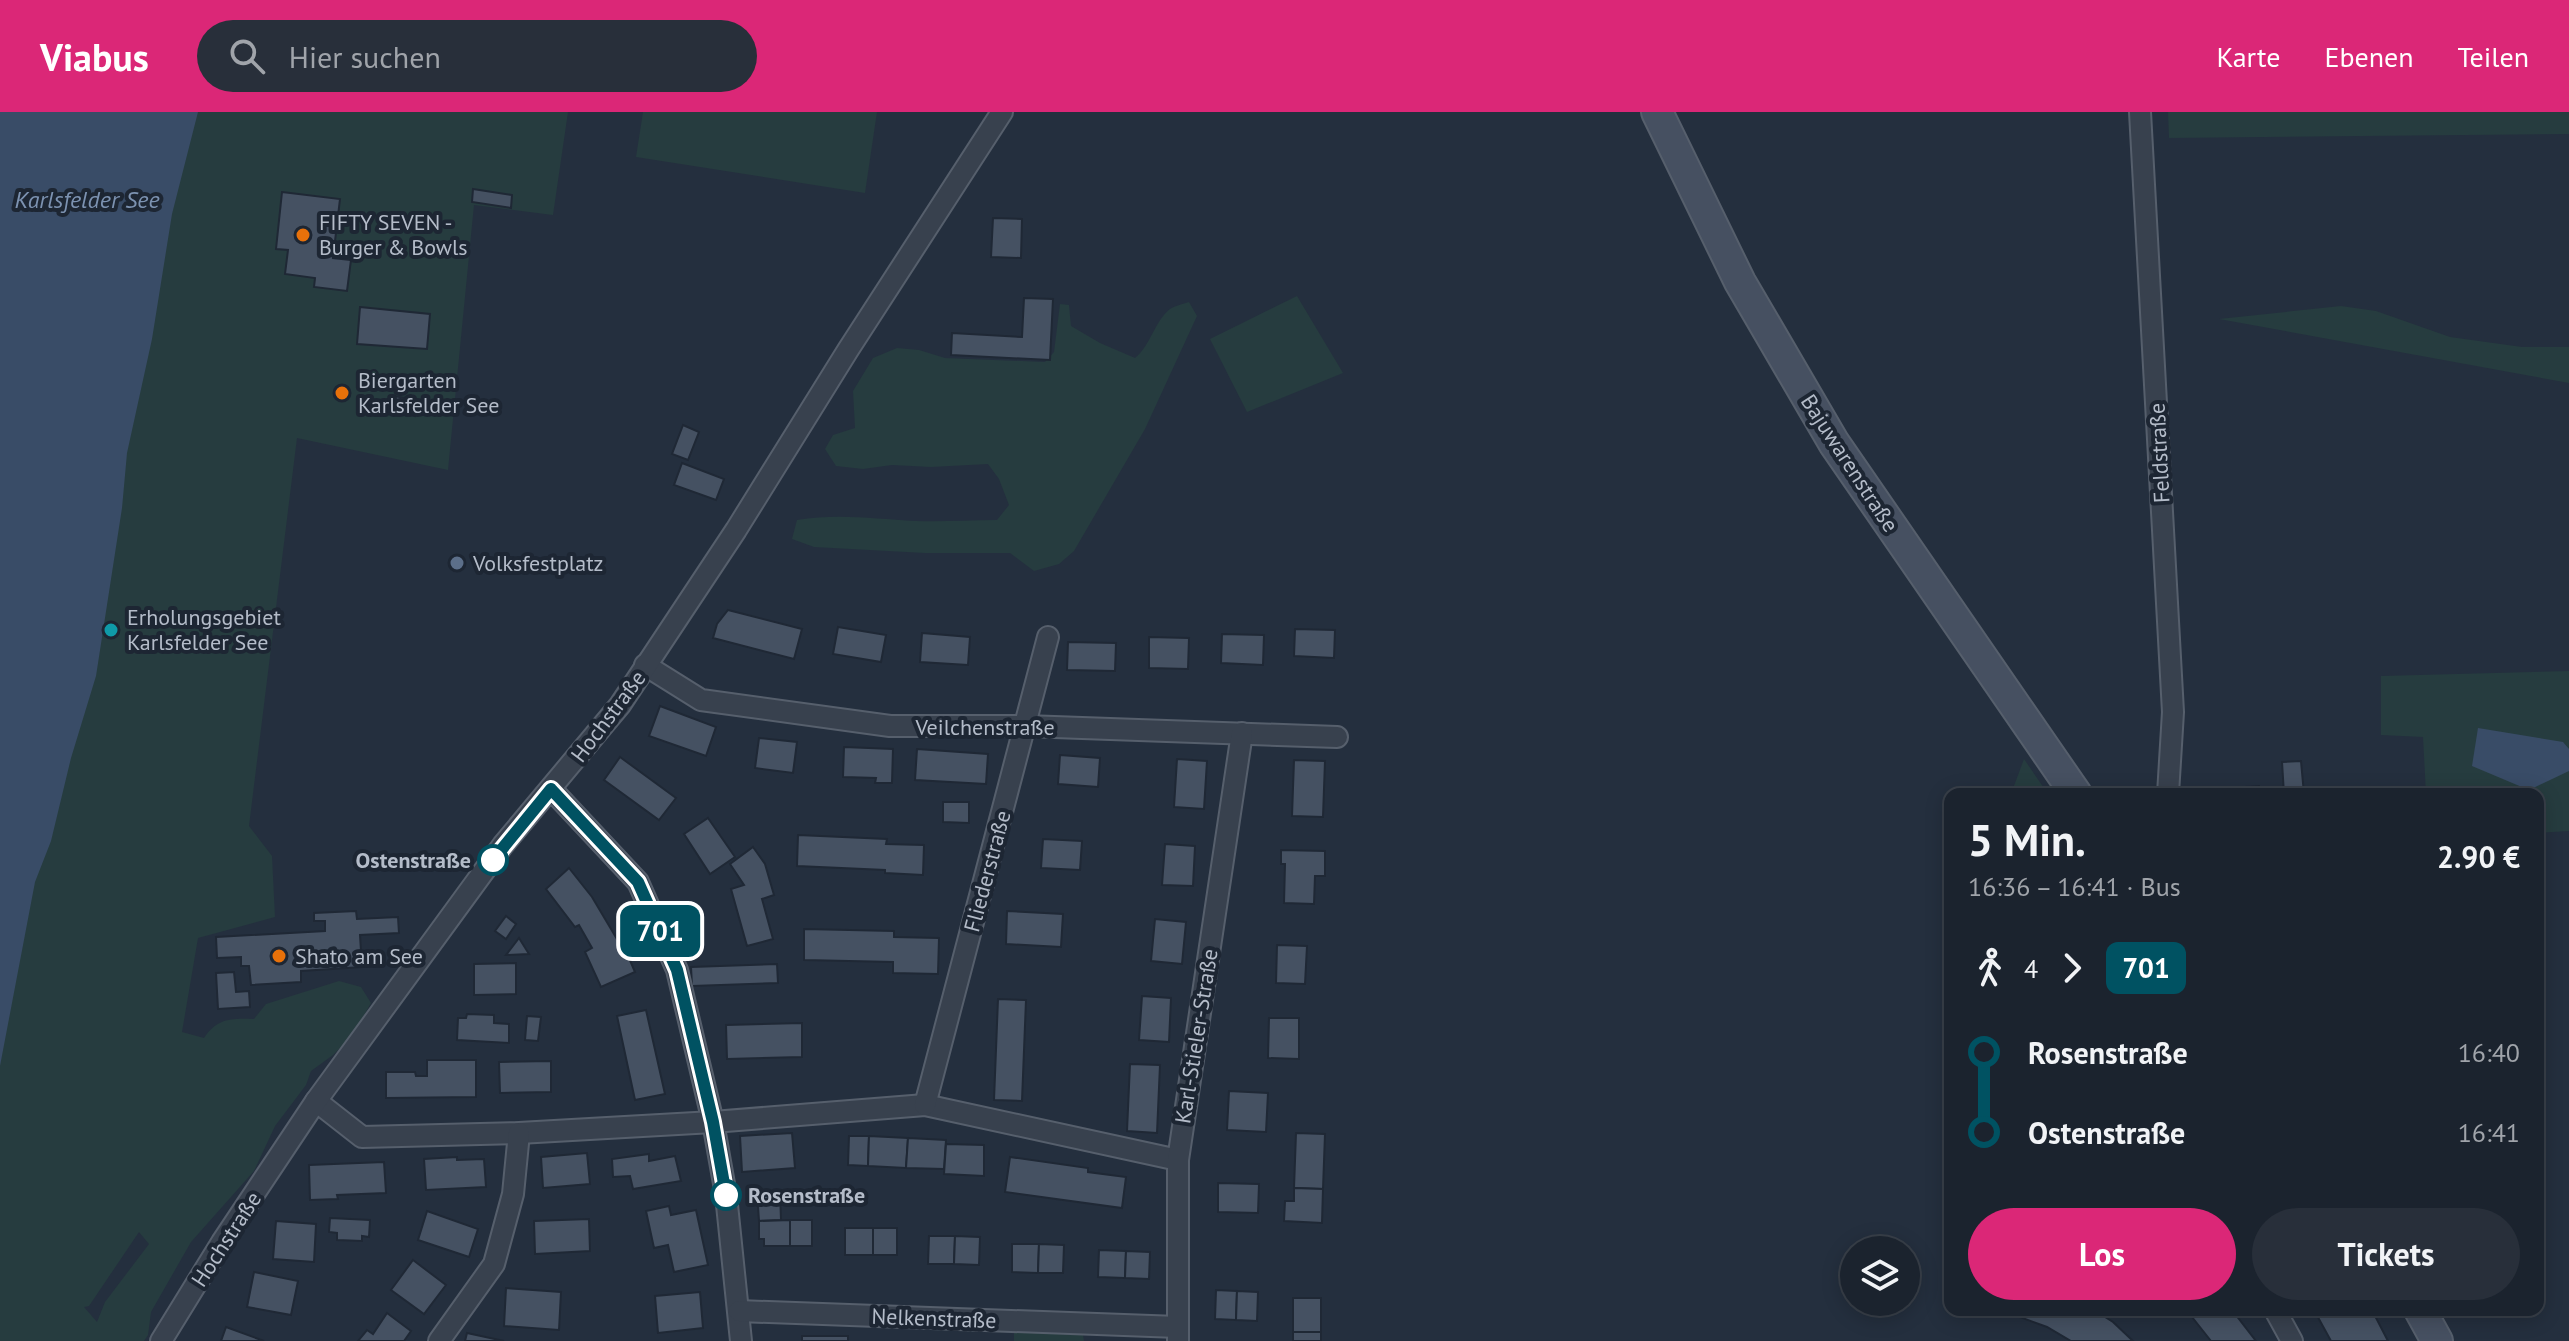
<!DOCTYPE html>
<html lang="de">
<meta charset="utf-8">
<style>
body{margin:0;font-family:"PT Sans",sans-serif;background:#282f3a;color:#f1f3f6;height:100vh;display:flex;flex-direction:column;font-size:30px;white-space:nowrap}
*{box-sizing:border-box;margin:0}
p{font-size:26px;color:#a0a4aa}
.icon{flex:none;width:44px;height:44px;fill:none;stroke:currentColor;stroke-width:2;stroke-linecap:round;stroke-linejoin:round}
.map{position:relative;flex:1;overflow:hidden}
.side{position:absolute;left:1944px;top:676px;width:600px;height:528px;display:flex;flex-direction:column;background:#1b232e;border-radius:16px;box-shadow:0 4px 20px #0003,0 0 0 2px #39404a}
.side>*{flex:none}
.badge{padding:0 16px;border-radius:12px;font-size:28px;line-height:52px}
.tools{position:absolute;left:1840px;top:1124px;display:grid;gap:16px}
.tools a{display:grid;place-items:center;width:80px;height:80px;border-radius:50%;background:#1b232e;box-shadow:0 4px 20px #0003,0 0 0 2px #39404a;font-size:40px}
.map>.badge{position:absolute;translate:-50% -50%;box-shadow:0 0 0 4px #fff}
.legs{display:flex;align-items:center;gap:12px;height:88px;padding:0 24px;font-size:26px}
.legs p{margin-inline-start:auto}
.summary{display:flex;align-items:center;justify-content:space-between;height:136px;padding:0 24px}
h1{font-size:44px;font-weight:800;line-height:60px}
.button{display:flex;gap:16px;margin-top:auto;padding:16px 24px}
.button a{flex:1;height:92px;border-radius:48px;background:#db2777;color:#fff;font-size:32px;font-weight:800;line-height:92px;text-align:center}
.button a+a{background:#282f3a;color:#f1f3f6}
ul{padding:0 24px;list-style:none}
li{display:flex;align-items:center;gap:28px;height:80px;font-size:30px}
li i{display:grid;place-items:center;width:12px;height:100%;margin:0 10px;background:currentColor}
li i::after{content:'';width:20px;height:20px;margin:-10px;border:6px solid;border-radius:50%;background:#1b232e}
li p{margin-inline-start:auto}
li:first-child i{background:linear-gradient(#0000 50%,currentColor 0)}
li:last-child i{background:linear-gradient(currentColor 50%,#0000 0)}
header{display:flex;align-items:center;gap:48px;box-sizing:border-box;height:112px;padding:0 40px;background:#db2777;color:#fff}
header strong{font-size:38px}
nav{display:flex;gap:44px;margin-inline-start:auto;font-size:28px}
.search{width:560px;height:72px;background:#282f3a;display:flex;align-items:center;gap:20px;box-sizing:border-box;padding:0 28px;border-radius:44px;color:#a0a4aa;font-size:30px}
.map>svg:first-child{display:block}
</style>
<header>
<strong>Viabus</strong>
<div class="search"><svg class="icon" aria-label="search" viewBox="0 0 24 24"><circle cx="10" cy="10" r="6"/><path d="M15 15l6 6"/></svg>Hier suchen</div>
<nav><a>Karte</a><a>Ebenen</a><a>Teilen</a></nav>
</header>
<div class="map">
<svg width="2569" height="1229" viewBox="0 0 2569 1229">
<rect width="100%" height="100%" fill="#242f3e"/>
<g fill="#263c3f" fill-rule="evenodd">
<path d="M0 0H568L553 103 474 93 448 358 297 326 249 714 272 744 275 805 198 826 182 920 204 926C217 906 232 906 254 907L266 892 339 869 361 875 371 891 352 924 333 943 311 959 306 973 275 1014 254 1059 191 1130 151 1200 148 1223 144 1229H0ZM139 1120 149 1132 105 1190 97 1210 84 1195 89 1194Z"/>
<polygon points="643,0 877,0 865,81 636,45"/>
<polygon points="2168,0 2569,0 2569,22 2169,26"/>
<polygon points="1297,184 1343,261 1247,300 1210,227"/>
<path d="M1189 190 1197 204 1145 317 1074 439 1059 452 1034 459 1010 441H925L814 435 792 427 797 408C838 401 875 407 916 409 943 410 970 408 997 408L1009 393 999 367 988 352 931 355 892 353 863 357 836 354 825 337 833 323 855 316 853 279 873 246 897 236 919 238 945 246 1045 250 1054 240 1060 192 1069 193 1071 214 1100 231 1135 246C1151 233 1154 210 1170 197 1174 194 1183 192 1189 190Z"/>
<polygon points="2341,194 2376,199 2450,225 2522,235 2569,235 2569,271 2219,207"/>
<polygon points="2569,559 2569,719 2538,721 2538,682 2426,682 2423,625 2381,623 2381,564"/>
<polygon points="2024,647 2048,682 2011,682"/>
<polygon points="1014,1220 1083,1223 1084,1229 1014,1229"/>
</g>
<g fill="#394c67">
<polygon points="0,0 198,0 172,102 152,227 127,341 122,396 96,564 71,646 51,729 35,770 0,954"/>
<polygon points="2478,616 2563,630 2569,637 2569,659 2529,678 2472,654"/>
</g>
<g fill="#455162" stroke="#1f2835" stroke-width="2">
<polygon points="473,77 512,83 511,96 472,90"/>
<polygon points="282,80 340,87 333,146 351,148 347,179 314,175 315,166 285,162 288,138 276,137"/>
<polygon points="993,106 1022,107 1021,146 991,145"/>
<polygon points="1024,186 1053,187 1050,248 951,243 952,221 1022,225"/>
<polygon points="360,195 430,202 427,237 357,232"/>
<polygon points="393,284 419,288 415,304 390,300"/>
<polygon points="683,313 699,320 688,348 672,342"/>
<polygon points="682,351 724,367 716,388 674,373"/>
<polygon points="728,498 802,517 794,547 713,526 717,512"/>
<polygon points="838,515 886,523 881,550 833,542"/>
<polygon points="1295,517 1335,518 1334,546 1294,544"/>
<polygon points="922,521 970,525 968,553 920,550"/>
<polygon points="1222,522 1264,523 1263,553 1221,551"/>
<polygon points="1149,525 1189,526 1188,557 1149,556"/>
<polygon points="1068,530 1116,531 1115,559 1067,558"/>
<polygon points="660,594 716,615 706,644 649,624"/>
<polygon points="759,626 797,630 793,661 755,656"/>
<polygon points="844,635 893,637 892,671 875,671 876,666 843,665"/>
<polygon points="917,637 988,642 986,672 915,668"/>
<polygon points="1060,643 1100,646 1098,675 1058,672"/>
<polygon points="620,645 676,686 659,708 604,668"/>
<polygon points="1177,647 1207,649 1204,697 1174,695"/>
<polygon points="1294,648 1325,649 1323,705 1292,704"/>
<polygon points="2301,649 2304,682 2284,682 2282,650"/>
<polygon points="2259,674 2259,682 2203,682 2202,678"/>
<polygon points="943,690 969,690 969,711 943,710"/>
<polygon points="708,706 735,745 710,762 684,722"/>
<polygon points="798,723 887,727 886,732 924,733 923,763 885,761 885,758 797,754"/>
<polygon points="1043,727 1082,729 1080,758 1041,756"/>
<polygon points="1165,732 1195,734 1193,774 1162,773"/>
<polygon points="753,735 765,752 774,783 762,787 773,827 747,834 731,777 744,773 730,752"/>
<polygon points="1281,738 1325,739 1325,764 1315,764 1314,792 1284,791 1285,752 1281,752"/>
<polygon points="569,756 592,785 617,827 620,825 635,860 601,875 585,840 592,836 579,813 575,815 546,777"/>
<polygon points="356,799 357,807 398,805 399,821 360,823 362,855 301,859 301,870 251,873 249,854 241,854 241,845 217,846 216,825 325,819 325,809 314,809 314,801"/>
<polygon points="1007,799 1063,802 1061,835 1006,832"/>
<polygon points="506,804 516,812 506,827 495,819"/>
<polygon points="1155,807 1186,810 1182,852 1151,849"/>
<polygon points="804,817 894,819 894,825 939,826 938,862 893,861 893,850 804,848"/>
<polygon points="519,826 529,842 506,843"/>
<polygon points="1277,833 1307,834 1305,872 1276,871"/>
<polygon points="516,851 516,882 474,883 474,852"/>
<polygon points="777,852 778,871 692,874 691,855"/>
<polygon points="234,860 236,880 249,879 250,895 218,897 216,861"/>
<polygon points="1142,884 1171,886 1169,930 1139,928"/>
<polygon points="998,887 1026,888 1022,989 994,988"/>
<polygon points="646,898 665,982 635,988 617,904"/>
<polygon points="467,902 494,903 494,911 509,912 509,931 457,928 458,906 466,906"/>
<polygon points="527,904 541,905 538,929 525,928"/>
<polygon points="1269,906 1299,906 1299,947 1268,946"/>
<polygon points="802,911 802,945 727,947 726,913"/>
<polygon points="427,948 476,948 476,985 386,986 386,960 415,960 416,964 427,964"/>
<polygon points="551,949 551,980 500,981 499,950"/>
<polygon points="1130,952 1160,953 1157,1021 1127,1019"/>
<polygon points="1229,979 1268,981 1266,1020 1227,1018"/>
<polygon points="792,1021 795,1056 742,1060 740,1024"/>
<polygon points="1296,1021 1325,1022 1323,1077 1294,1076"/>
<polygon points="849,1024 869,1024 868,1054 848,1053"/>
<polygon points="869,1024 908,1026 906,1056 868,1054"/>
<polygon points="908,1026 946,1028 944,1057 906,1056"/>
<polygon points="946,1032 984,1033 984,1064 944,1062"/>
<polygon points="587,1041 590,1072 543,1076 541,1045"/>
<polygon points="649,1042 649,1049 675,1044 681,1069 633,1077 630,1064 613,1065 612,1047"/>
<polygon points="457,1045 457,1048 484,1047 486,1075 426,1078 424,1047"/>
<polygon points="1010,1045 1088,1056 1088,1060 1126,1065 1122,1096 1005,1080"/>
<polygon points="384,1050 386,1081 337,1083 338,1087 310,1088 309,1053"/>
<polygon points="1218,1071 1259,1072 1258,1101 1218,1100"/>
<polygon points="1294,1076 1323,1077 1322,1111 1284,1109 1285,1089 1294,1089"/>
<polygon points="780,1079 781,1108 759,1109 757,1080"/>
<polygon points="669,1094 671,1103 696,1098 708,1153 674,1160 668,1133 654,1136 646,1099"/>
<polygon points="427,1099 478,1117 469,1145 418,1128"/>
<polygon points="330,1106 370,1108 369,1125 362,1124 362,1129 337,1128 337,1121 329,1120"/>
<polygon points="589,1107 590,1139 535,1142 534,1109"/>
<polygon points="790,1108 790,1134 764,1134 764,1127 759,1127 759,1109"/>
<rect x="790" y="1108" width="22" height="26"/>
<polygon points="276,1109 316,1112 314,1150 273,1147"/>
<rect x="845" y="1116" width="28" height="27"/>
<rect x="873" y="1116" width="24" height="27"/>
<polygon points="929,1124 955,1124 954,1152 928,1152"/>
<polygon points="955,1124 980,1125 979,1153 954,1152"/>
<polygon points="1012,1132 1039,1132 1038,1161 1012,1160"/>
<polygon points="1039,1132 1064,1133 1063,1161 1038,1161"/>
<polygon points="1099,1138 1126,1139 1125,1166 1098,1165"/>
<polygon points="1126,1139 1150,1140 1149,1167 1125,1166"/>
<polygon points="413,1148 446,1173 424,1202 391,1178"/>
<polygon points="254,1160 298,1169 291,1203 247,1195"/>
<polygon points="506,1176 561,1180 559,1218 504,1214"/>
<polygon points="1216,1178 1237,1179 1236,1208 1215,1207"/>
<polygon points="1237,1179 1258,1180 1257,1209 1236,1208"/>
<polygon points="700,1180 703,1216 658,1221 655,1184"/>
<rect x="1293" y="1186" width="28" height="34"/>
<polygon points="2019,1198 2094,1198 2113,1210 2133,1229 2071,1229 2047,1215 2017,1204"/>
<polygon points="2201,1198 2232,1198 2256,1229 2211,1229 2192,1205"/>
<polygon points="2314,1198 2372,1198 2388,1229 2331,1229"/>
<polygon points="387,1201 411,1219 404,1229 358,1229 367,1218 373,1222"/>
<polygon points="226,1215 264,1229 221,1229"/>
<rect x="1293" y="1220" width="28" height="9"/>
<polygon points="467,1221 504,1229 465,1229"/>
<rect x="802" y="1224" width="46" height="5"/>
</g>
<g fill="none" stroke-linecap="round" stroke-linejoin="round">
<g stroke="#565f6c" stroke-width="24">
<g id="street">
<polyline points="2140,0 2173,600 2168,682"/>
<polyline points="645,553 701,588 890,614 1026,614 1337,625"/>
<polyline points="551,677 638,770 677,858 713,1010 726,1083 741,1229"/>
<polyline points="316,989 362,1025 519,1021 713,1010 925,993 1178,1048"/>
<polyline points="925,993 1048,525"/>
<polyline points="2275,1198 2292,1229"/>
<polyline points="739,1199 1178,1215"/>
<polyline points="161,1229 222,1130 316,989 503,733 620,593 736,418 848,238 1002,0"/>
<polyline points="439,1229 494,1152 513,1082 519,1021"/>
<polyline points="1178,1229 1178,1048 1242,621"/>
</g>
</g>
<g stroke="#565f6c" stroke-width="34">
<g id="secondary">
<polyline points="1657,0 1740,170 1834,331 2076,682"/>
<polyline points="2420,1198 2437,1229"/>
</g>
</g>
<use href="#street" stroke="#38414e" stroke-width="20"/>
<use href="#secondary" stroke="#465061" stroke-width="30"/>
</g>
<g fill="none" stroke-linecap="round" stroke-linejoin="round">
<g stroke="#fff" stroke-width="18">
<polyline id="line-1" points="493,748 551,677 638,770 677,858 713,1010 726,1083"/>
</g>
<use href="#line-1" stroke="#005262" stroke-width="12"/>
</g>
<g fill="#e8710a" stroke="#1d2633" stroke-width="3">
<circle cx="303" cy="123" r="8"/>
<circle cx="342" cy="281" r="8"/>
<circle cx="279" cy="844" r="8"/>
</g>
<circle fill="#5c6f8a" stroke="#1d2633" stroke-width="3" cx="457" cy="451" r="8"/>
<circle fill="#0f9aa8" stroke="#1d2633" stroke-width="3" cx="111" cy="518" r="8"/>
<g fill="#fff" stroke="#005262" stroke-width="4">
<circle cx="493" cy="748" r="14"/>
<circle cx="726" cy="1083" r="14"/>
</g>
<g text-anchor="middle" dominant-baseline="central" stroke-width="8" stroke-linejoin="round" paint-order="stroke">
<g font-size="22" fill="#b4bcc9" stroke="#1d2633" text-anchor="start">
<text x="319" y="110">FIFTY SEVEN -<tspan x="319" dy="25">Burger &amp; Bowls</tspan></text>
<text x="358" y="268">Biergarten<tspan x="358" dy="25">Karlsfelder See</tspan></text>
<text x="473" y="451">Volksfestplatz</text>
<text x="127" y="505">Erholungsgebiet<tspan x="127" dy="25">Karlsfelder See</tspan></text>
<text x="295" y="844">Shato am See</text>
</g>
<g font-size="22" fill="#b4bcc9" stroke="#1d2633">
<text transform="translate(2159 341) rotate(-93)">Feldstraße</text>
<text transform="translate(1850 351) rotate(57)">Bajuwarenstraße</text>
<text transform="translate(608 604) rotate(-53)">Hochstraße</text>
<text x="985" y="615">Veilchenstraße</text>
<text transform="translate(987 759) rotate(-75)">Fliederstraße</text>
<text transform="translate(1196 924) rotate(-81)">Karl-Stieler-Straße</text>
<text transform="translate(226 1127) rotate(-57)">Hochstraße</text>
<text transform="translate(934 1206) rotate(2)">Nelkenstraße</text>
</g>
<g font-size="22" font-weight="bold" fill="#b4bcc9" stroke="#1d2633" text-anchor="end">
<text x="471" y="748">Ostenstraße</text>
<text x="748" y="1083" text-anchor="start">Rosenstraße</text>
</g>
<g font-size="24" font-style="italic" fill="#7c92b1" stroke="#1d2633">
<text x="87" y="87">Karlsfelder See</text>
</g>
</g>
</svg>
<div class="tools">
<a><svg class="icon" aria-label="layers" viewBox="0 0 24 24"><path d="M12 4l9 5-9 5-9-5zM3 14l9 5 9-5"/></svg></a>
</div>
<b class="badge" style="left:660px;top:819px;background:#005262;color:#fff">701</b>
<section class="side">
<div class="summary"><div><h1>5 Min.</h1><p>16:36 – 16:41 · Bus</p></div><b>2.90 €</b></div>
<div class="legs"><svg class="icon" aria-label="walk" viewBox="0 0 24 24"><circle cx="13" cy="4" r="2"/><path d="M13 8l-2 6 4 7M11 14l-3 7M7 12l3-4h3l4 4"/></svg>4<svg class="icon" aria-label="forward" viewBox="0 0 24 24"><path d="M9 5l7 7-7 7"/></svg><b class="badge" style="background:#005262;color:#fff">701</b></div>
<ul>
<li><i style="color:#005262"></i><b>Rosenstraße</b><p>16:40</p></li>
<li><i style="color:#005262"></i><b>Ostenstraße</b><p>16:41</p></li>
</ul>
<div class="button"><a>Los</a><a>Tickets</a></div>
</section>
</div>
